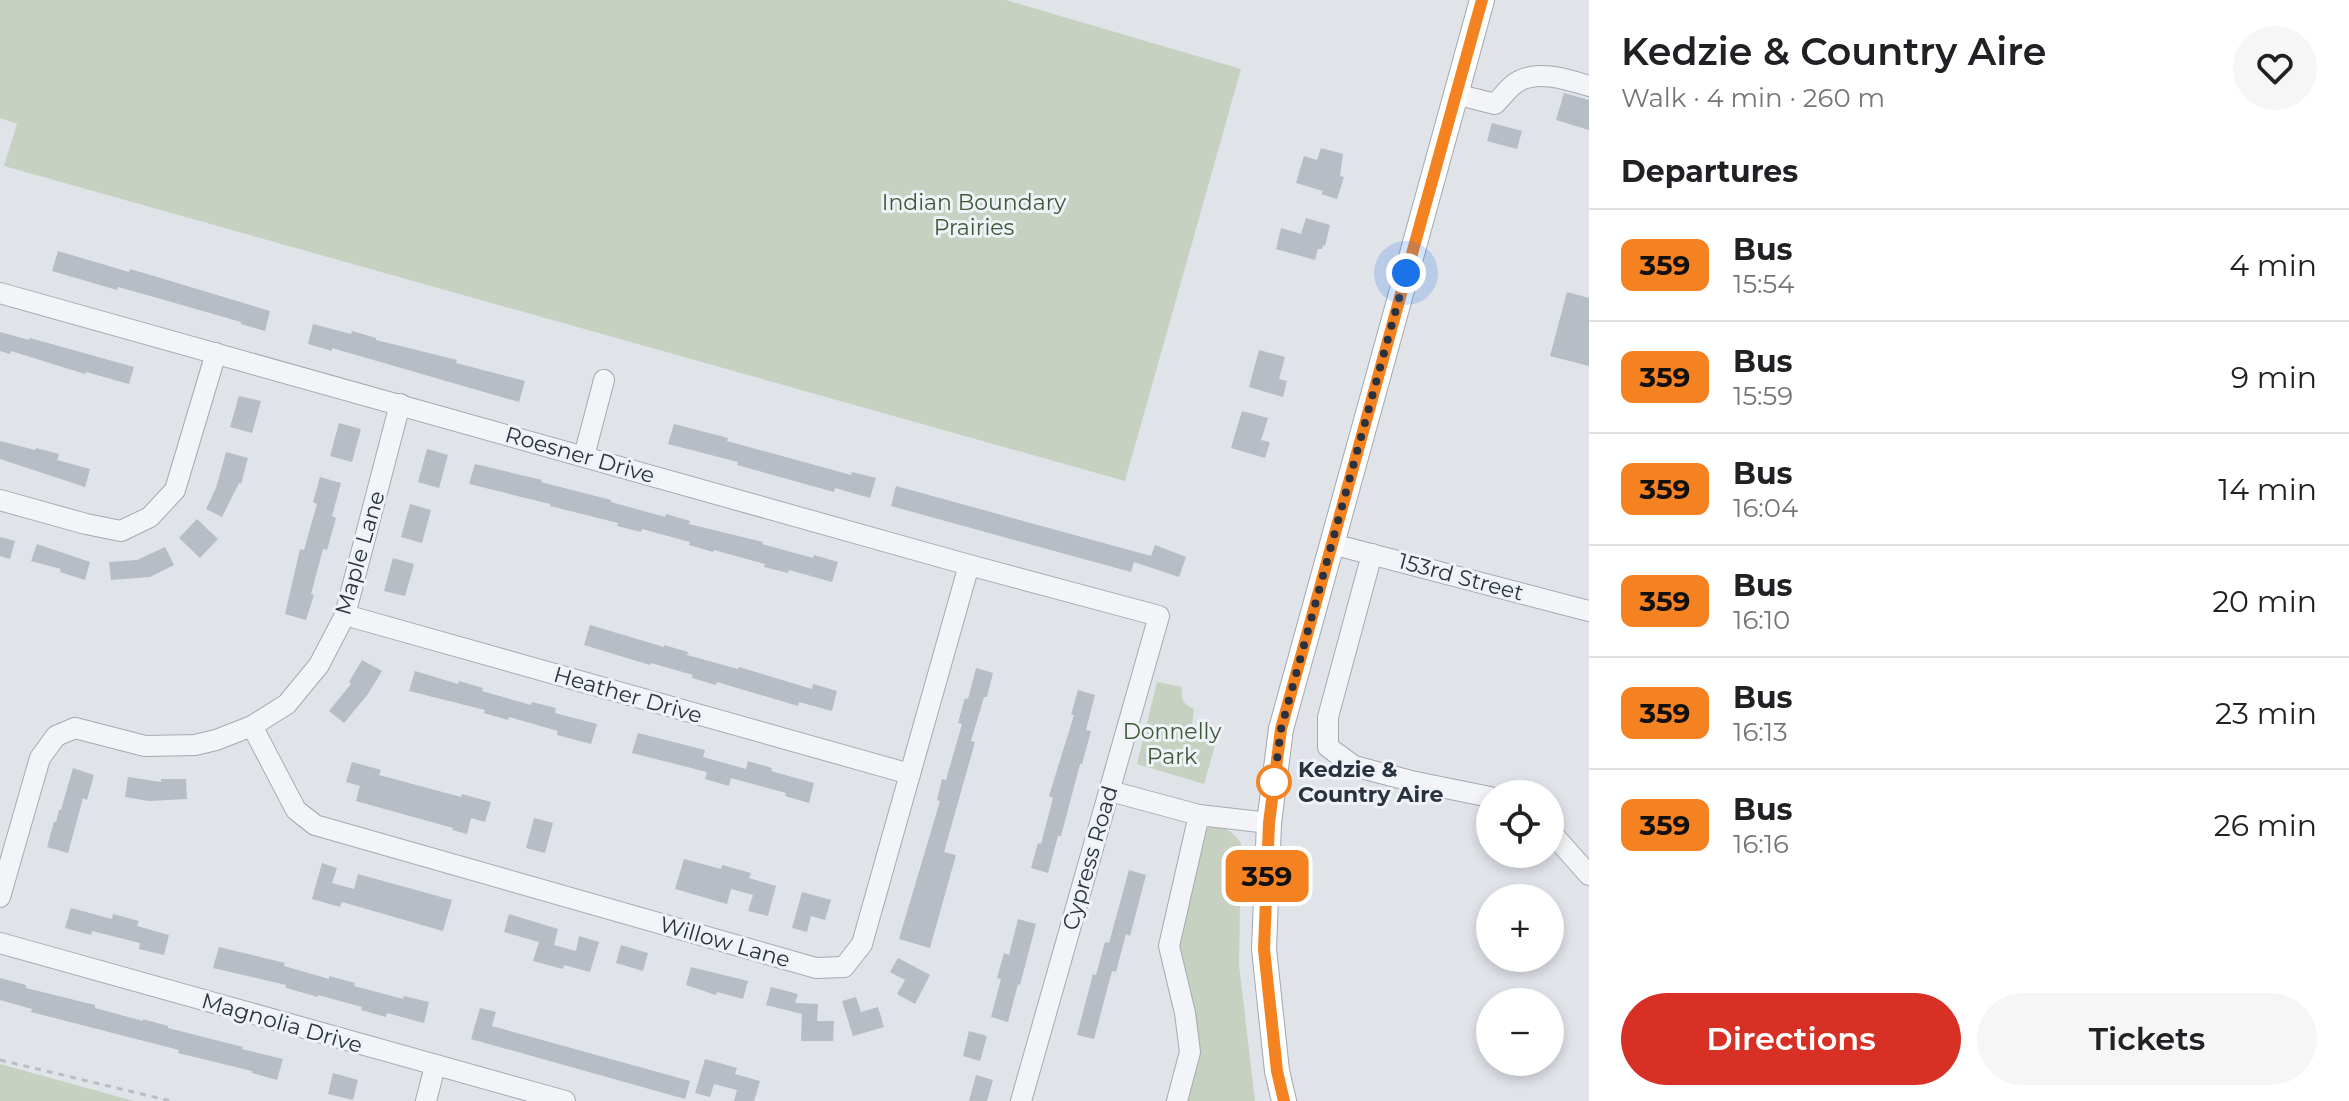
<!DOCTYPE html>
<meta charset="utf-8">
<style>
body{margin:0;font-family:Montserrat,sans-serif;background:#f6f6f6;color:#202124;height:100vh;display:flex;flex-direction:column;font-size:30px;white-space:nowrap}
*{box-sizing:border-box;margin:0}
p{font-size:26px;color:#757577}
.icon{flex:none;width:44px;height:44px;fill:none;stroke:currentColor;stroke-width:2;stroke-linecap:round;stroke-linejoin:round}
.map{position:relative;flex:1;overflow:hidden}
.side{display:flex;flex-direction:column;background:#fff;width:760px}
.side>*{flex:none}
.badge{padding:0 16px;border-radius:12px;font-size:28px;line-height:52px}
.buttons{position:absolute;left:1476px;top:780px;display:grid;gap:16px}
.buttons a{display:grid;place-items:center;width:88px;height:88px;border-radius:50%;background:#fff;box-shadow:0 4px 12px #0003;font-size:40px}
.you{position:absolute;width:40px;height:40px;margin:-20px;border:6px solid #fff;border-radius:50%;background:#1a73e8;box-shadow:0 0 0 12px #1a73e833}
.map>.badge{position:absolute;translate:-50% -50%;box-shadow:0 0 0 4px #fff}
h2{padding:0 32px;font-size:30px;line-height:72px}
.round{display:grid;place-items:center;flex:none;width:84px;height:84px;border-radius:42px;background:#f6f6f6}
.headline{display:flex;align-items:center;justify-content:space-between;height:136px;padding:0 32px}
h1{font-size:38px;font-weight:600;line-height:60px}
.cta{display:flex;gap:16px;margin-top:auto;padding:16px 32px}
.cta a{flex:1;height:92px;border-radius:48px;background:#d93025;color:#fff;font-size:32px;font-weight:600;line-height:92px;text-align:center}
.cta a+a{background:#f6f6f6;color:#202124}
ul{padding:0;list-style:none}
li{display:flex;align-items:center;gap:24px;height:112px;padding:0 32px;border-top:2px solid #e0e0e0}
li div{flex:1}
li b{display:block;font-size:30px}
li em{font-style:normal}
li .badge{min-width:88px;font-weight:700;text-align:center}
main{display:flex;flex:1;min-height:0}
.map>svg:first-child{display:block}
</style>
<main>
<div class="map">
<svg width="1589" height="1101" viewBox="0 0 1589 1101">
<rect width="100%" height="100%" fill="#e0e3e8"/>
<g fill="#c6d1c1">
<polygon points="0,0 1006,0 1241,69 1125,481 4,166 17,124 0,118"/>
<path d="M1157 682 1182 687C1181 699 1182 704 1194 709L1192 724 1199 732 1217 738 1204 784 1137 764Z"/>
<path d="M1211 826C1226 827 1232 831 1241 843L1239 965 1255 1101H1184L1179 943 1204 831Z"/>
<polygon points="0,1064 134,1101 0,1101"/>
</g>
<g fill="#b7bdc5">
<polygon points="1564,93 1589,100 1589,130 1556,120"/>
<polygon points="1492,123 1522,131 1517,149 1487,141"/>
<polygon points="1321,148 1343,154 1340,176 1344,177 1337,199 1321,194 1323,191 1296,183 1304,156 1317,160"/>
<polygon points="1306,218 1330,225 1325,246 1323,245 1322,249 1318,249 1315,260 1276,249 1281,228 1301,234"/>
<polygon points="58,251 129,272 130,269 154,276 270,311 265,331 241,324 241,322 161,299 118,287 117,290 52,271"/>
<polygon points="1567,292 1589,298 1589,366 1550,356"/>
<polygon points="313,324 351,334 352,331 376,338 376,340 457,360 456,363 525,381 519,402 332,348 332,351 308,344"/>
<polygon points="0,332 29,340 30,338 134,367 129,384 86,372 85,374 11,351 10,354 0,351"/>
<polygon points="1259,350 1285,357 1279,379 1287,381 1283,397 1249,387"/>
<polygon points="239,396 261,401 252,433 230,427"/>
<polygon points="1242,411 1268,418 1261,440 1270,442 1265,458 1231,448"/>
<polygon points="339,423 361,429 352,462 330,456"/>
<polygon points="674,424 728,438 727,441 851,475 852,472 876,478 870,498 835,488 834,492 737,465 738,462 668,444"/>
<polygon points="0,441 35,450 36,448 59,454 57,460 90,469 85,487 0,459"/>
<polygon points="427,449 448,455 439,488 418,482"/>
<polygon points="226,452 248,458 241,484 239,483 222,517 206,509 216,488"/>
<polygon points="475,464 542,480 541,482 611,500 611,502 665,517 666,514 690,521 689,524 763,542 762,544 813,558 814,555 838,562 832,582 789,570 788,573 764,567 765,564 714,550 713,552 689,545 690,542 642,529 641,532 617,526 618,523 550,506 550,504 469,484"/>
<polygon points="320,477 341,483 332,516 336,518 327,550 323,549 311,594 314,595 306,620 285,614 300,549 304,550 317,504 313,502"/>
<polygon points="896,486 1151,556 1155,545 1186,557 1179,577 1134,562 1131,572 891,506"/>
<polygon points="410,504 431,510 422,543 401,537"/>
<polygon points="197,519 218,539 200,558 179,538"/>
<polygon points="0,537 15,541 10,559 0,556"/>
<polygon points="37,544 90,562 85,580 60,572 61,569 31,561"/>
<polygon points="165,547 174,565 150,577 111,580 109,562 137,560"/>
<polygon points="393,558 414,564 405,596 384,591"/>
<polygon points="590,625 664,647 664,645 688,652 687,655 738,669 739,667 812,689 813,684 837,691 832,711 799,702 798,706 717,682 716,685 692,678 693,675 651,663 650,665 584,645"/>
<polygon points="362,660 382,671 368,694 344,723 329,711 351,684 349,682"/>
<polygon points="976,668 993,673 987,697 984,697 971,741 975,742 944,852 956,855 930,948 899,939 940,801 937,800 942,779 946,780 962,724 958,723 965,698 968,699"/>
<polygon points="415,671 458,684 459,681 483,688 482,691 531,705 532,702 556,708 555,713 597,724 591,744 557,735 558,731 509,717 508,720 484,713 485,710 409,691"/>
<polygon points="1078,690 1095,695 1086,730 1091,731 1082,764 1080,764 1061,836 1058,836 1048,873 1031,868 1038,843 1041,844 1053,798 1049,796 1074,715 1071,715"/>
<polygon points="638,733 705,750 703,757 746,769 748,761 772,768 771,771 814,783 809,803 785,796 786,793 731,778 729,786 705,779 707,772 632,753"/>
<polygon points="352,762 381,770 379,775 461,797 462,794 491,802 485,822 471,818 467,834 452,830 453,828 356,801 360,786 346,782"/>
<polygon points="73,768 94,775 87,800 83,798 68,853 47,847 54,822 56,822 59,810 61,810"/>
<polygon points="128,777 161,782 161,779 186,779 187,799 149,801 125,797"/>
<polygon points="534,818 553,823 545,853 526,848"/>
<polygon points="684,859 721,869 722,865 751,873 749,878 776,886 768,916 748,911 753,895 731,889 727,904 675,889"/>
<polygon points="322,863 337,868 332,883 354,889 358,874 452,900 443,931 342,902 340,907 312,899"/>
<polygon points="1129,870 1146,875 1130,936 1126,934 1116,972 1112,971 1094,1039 1077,1035 1093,974 1096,975 1105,942 1109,943"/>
<polygon points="802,892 831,900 825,920 811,916 807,932 792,928"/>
<polygon points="71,908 112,919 113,914 139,921 137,926 169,935 164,955 139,949 140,943 92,931 91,935 65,928"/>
<polygon points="509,914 558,929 554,945 576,951 579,936 599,942 590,972 564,965 563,969 533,961 539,942 504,932"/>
<polygon points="1018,919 1036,924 1020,985 1018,984 1008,1022 991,1017 1001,979 997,978 1004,953 1009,955"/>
<polygon points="621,945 648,953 643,971 616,963"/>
<polygon points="219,947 285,963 284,966 329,979 329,976 355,983 354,986 403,999 404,996 429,1002 424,1023 387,1013 386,1017 361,1010 362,1007 318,995 318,997 286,988 286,985 213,968"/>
<polygon points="898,958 930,975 915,1004 897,994 905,980 890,972"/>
<polygon points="691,967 748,981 743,999 717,992 716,995 686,985"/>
<polygon points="0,978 26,985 26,988 95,1005 95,1008 143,1021 143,1019 168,1026 168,1028 243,1047 242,1049 283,1059 277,1080 252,1073 252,1071 178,1053 179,1050 31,1012 32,1009 0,1000"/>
<polygon points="771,987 798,994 795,1003 818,1004 817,1021 834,1021 833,1041 801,1041 802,1014 766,1005"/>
<polygon points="856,997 861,1012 878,1007 884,1027 853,1036 842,1001"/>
<polygon points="480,1008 496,1012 492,1026 690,1081 685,1099 471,1039"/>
<polygon points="969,1031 987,1036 980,1061 963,1056"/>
<polygon points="705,1059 737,1068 735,1074 760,1081 754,1101 734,1101 737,1090 714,1084 710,1097 695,1093"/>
<polygon points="333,1073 358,1080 353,1100 328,1094"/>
<polygon points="976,1075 993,1080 987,1101 969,1101"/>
</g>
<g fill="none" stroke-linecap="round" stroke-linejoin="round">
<g stroke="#a5aab2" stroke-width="22">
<g id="minor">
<path d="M1455 94 1495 104C1501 98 1507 90 1513 85 1533 68 1567 79 1589 86"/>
<polyline points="0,293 969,565 1159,616 1021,1101"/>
<polyline points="584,456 604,380"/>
<polyline points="0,500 86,524 121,531 150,517 175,490 216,353"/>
<polyline points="1332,544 1589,611"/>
<polyline points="1372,554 1328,717 1328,747 1354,766 1411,781 1490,797"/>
<polyline points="345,615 910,774"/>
<polyline points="252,726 296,810 315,825 816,968 844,967 862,944 969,565"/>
<polyline points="1110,791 1199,815 1269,823"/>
<polyline points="1550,831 1589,875"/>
<polyline points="0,897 40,758 56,736 75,728 145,746 195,745 216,740 252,726 287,704 319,665 345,615 400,404"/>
<polyline points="0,943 565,1101"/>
<polyline points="426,1101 435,1066"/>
<polyline points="1177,1101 1190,1052 1185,1013 1169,946 1199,815"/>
</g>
</g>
<g stroke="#a0a8b3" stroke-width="26">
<polyline id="major" points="1284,1101 1277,1071 1264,949 1269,823 1281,729 1482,0"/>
</g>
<polyline stroke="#babec3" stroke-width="3" stroke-dasharray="6 6" stroke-linecap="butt" points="0,1060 171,1101"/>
<use href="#minor" stroke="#f2f4f7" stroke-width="20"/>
<use href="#major" stroke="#fff" stroke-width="24"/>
</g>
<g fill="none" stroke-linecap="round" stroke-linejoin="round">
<g stroke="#fff" stroke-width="18">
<polyline id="line" points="1284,1101 1277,1071 1264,949 1269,823 1281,729 1482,0"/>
</g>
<use href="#line" stroke="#f58220" stroke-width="12"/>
<polyline stroke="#29323e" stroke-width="8" stroke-dasharray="0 14.4" points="1274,782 1273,791 1281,729 1406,273"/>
</g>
<circle fill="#fff" stroke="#f58220" stroke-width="4" cx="1274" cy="782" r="16"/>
<g text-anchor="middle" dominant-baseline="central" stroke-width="6" stroke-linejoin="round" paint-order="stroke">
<g font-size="22" fill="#3f5938" stroke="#eff2f6">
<text x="974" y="202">Indian Boundary<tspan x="974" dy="25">Prairies</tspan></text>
<text x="1172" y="731">Donnelly<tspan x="1172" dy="25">Park</tspan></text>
</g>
<g font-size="22" fill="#29323e" stroke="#eff2f6">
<text transform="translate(580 455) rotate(16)">Roesner Drive</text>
<text transform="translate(360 553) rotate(-74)">Maple Lane</text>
<text transform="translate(1461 577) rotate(15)">153rd Street</text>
<text transform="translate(628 695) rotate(16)">Heather Drive</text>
<text transform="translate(1090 858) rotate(-74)">Cypress Road</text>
<text transform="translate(725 942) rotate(16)">Willow Lane</text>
<text transform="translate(282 1023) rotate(16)">Magnolia Drive</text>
</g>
<g font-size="22" font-weight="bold" fill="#29323e" stroke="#eff2f6" text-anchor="start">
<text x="1298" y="769">Kedzie &amp;<tspan x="1298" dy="25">Country Aire</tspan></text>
</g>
</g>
</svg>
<div class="buttons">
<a><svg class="icon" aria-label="locate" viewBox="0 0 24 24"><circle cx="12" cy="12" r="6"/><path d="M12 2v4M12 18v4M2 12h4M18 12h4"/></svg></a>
<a>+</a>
<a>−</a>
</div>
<div class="you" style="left:1406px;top:273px"></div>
<b class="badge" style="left:1267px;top:876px;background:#f58220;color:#111">359</b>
</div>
<section class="side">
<div class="headline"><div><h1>Kedzie &amp; Country Aire</h1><p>Walk · 4 min · 260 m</p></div><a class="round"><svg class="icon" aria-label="heart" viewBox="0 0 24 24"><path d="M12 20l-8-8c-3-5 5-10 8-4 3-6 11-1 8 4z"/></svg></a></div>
<h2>Departures</h2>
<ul>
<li><span class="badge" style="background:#f58220;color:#111">359</span><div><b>Bus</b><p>15:54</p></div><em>4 min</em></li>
<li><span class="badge" style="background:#f58220;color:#111">359</span><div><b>Bus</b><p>15:59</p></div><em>9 min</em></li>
<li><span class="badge" style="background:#f58220;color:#111">359</span><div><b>Bus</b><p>16:04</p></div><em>14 min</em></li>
<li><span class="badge" style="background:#f58220;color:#111">359</span><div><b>Bus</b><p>16:10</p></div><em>20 min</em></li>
<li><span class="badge" style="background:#f58220;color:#111">359</span><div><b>Bus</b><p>16:13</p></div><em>23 min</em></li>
<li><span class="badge" style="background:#f58220;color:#111">359</span><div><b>Bus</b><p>16:16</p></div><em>26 min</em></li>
</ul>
<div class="cta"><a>Directions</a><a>Tickets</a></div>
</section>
</main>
